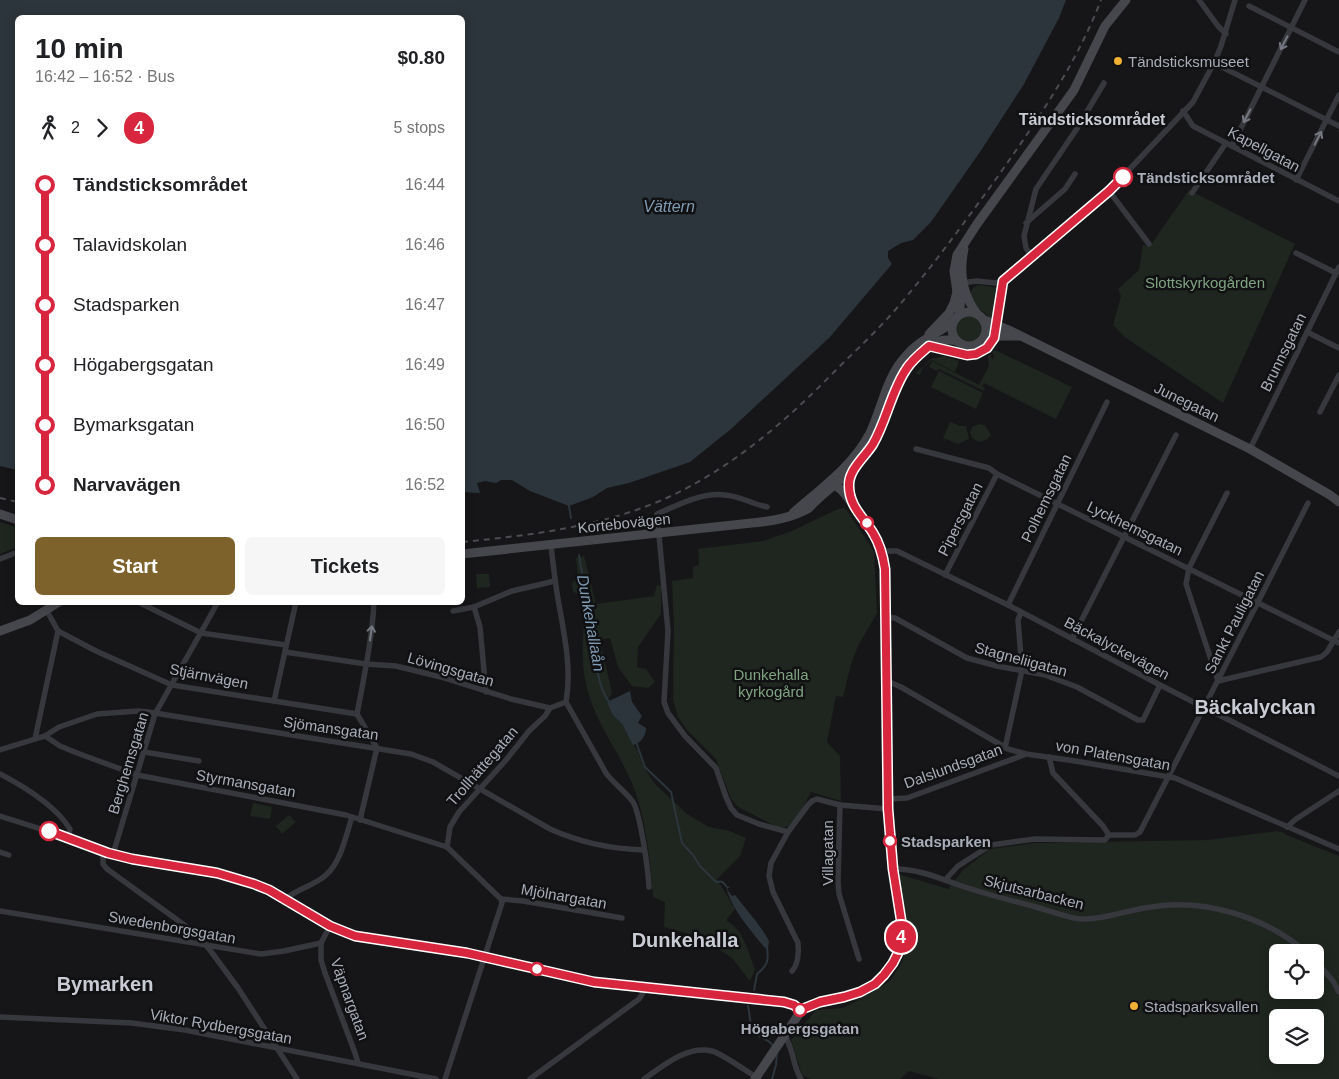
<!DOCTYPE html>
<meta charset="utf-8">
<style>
body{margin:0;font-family:Helvetica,sans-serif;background:#f6f6f6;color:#202124;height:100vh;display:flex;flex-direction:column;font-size:19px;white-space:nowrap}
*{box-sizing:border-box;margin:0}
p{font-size:16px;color:#757577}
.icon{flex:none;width:28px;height:28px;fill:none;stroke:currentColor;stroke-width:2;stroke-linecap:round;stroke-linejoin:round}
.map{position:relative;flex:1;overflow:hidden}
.drawer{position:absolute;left:15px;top:15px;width:450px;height:590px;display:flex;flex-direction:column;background:#fff;border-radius:8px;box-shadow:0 2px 12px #0003}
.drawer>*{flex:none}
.badge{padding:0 10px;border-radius:16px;font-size:18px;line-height:32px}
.buttons{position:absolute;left:1269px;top:944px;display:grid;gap:10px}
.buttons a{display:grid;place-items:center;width:55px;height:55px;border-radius:8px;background:#fff;box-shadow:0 2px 12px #0003;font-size:25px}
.map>.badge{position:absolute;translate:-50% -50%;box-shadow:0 0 0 2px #fff}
.legs{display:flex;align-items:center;gap:8px;height:55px;padding:0 20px;font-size:16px}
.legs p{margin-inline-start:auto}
.headline{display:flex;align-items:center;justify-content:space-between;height:85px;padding:0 20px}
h1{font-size:28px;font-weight:700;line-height:38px}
.action{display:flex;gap:10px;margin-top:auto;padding:10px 20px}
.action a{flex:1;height:58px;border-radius:8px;background:#7e622b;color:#fff;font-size:20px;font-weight:700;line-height:58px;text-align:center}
.action a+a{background:#f6f6f6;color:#202124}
ul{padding:0 20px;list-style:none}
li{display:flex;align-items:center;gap:18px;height:60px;font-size:19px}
li i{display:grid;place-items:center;width:8px;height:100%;margin:0 6px;background:currentColor}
li i::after{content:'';width:12px;height:12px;margin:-6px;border:4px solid;border-radius:50%;background:#fff}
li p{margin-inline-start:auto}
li:first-child i{background:linear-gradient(#0000 50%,currentColor 0)}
li:last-child i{background:linear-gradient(currentColor 50%,#0000 0)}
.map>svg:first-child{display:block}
</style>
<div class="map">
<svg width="1339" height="1079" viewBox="0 0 1339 1079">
<rect width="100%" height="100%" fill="#161618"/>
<g fill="#1e261f" fill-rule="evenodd">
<polygon points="1189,190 1295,244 1223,403 1126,338 1113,325 1121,296 1118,289 1139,270 1143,245 1150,246"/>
<polygon points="979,285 999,288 993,322 985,313 975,306 970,293 974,287"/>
<circle cx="969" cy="329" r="13"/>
<polygon points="995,350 1072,387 1056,419 984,383 982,386 985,388 984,391 939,369 937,371 929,367 932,361 979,385 989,366 988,356 990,354 993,360 994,356 992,352"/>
<polygon points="944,356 959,361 955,372 932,360 923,367 920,375 916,373 931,359"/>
<polygon points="939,371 983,393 976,409 931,387"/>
<polygon points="950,422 960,426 966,426 969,439 958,444 943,438"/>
<polygon points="979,424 985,425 991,435 986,440 980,442 973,439 970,433 972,427"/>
<path d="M845 508 874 551 877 613 858 646 851 664 843 697 836 696 827 742 840 756 841 801 811 792C804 804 795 830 779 828L738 807 731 799 716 759 687 730 678 717 673 699 674 625 672 581 693 578V567L699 565 698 549 763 541 792 531 838 509Z"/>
<polygon points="0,522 18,528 17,547 0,554"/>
<path d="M584 556 596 604 654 596 657 585 661 586V614L638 647 637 667 646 669 655 682 648 688 632 686 618 667 610 638 600 640 612 693 607 702 612 714 622 724 638 752 644 767 655 784 687 814 709 827 730 831 746 838 740 856 717 879 735 909 727 919V921C743 929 749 953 755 970L750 981 732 958 700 937 664 927 665 902 653 897C650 860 646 815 631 781 618 750 595 722 587 688 579 658 584 627 586 597L573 592 572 584 578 576 576 558Z"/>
<polygon points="476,574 489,574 490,587 477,588"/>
<polygon points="253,803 272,807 270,819 250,816"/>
<polygon points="289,815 296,822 282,834 276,826"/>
<path d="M1278 831 1285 833 1284 834 1339 856V1079H939L909 1071 900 1079H811L802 1075 791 1040 816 1010 843 1008 864 997 890 981 902 962 909 938 898 874 948 889 963 870 990 849 1035 843 1208 840ZM1278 952H1315V990H1278ZM1278 1018H1315V1055H1278Z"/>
</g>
<g fill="#2c353c">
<polygon points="0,0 1066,0 1059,18 1024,84 982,149 931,222 913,240 901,243 888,251 888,258 892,264 830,337 731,429 690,462 629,483 607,488 593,497 569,506 530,491 512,480 501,480 496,483 485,481 477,483 480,493 463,492 462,18 18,18 17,470 0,466"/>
<path d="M630 691 632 702 642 716 638 723 646 728C646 736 641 743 633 745L622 724 612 714 607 702Z"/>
<path d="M726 886 730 887 727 889 732 896 735 895C747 911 760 924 769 941L768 949 764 947C750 929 731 909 726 886Z"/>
</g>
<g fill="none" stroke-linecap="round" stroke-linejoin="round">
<g stroke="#2c353c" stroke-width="2">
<polyline points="569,506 571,518"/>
<path d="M579 555C581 573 587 590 590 608 594 634 593 683 610 703"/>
<path d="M636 742 645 767 671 792 682 843 693 855 700 866 716 882C721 881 723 881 726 886"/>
<path d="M754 990 757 974C767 966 769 961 767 948"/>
<path d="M748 1006C751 1016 748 1026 756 1034 762 1039 769 1039 773 1046"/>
<polyline points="772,1079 776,1065 777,1052"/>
</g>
<g stroke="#37383d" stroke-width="5.5">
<polyline points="1199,0 1218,26 1226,34"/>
<polyline points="1249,6 1339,52"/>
<polyline points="1214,63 1339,126"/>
<polyline points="1183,111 1193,126 1339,201"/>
<polyline points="1232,146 1305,0"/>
<polyline points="1296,180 1339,95"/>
<polyline points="1109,191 1149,244"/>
<polyline points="1192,193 1226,143"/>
<polyline points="1026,223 1065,189 1075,174"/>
<polyline points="1296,253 1336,273"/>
<polyline points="1032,257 1026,248 1024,236 1036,189 1076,130 1104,83"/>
<polyline points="961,283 977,281 995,283 1007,279 1109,191 1193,102 1214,63 1221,46 1235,0"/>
<polyline points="1307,332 1339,348"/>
<polyline points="1320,412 1339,375"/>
<polyline points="916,449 989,468 997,474 1339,643"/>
<polyline points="1250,449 1339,267"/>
<polyline points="1227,493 1189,568 1186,584 1218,681 1321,657 1327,652 1339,632"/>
<path d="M767 507C753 504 739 496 725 495 702 492 678 505 657 514L668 631 664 702 668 713 685 736 716 768 726 797 731 808 737 815 759 824 788 832"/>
<polyline points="882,551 897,551 1008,605 1160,685 1339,776"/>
<polyline points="0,559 18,552"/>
<polyline points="945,575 997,474"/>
<polyline points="138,602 201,633 286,645"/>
<polyline points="1008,605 1107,402"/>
<polyline points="474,607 480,627 486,692"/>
<polyline points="47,611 58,631 96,651 172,685 357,714"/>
<polyline points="453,611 474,607 512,591 555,581"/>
<polyline points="885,617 895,618 967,658 997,666 1045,675 1077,687 1138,720 1143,720 1160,685"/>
<polyline points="1072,639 1176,435"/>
<polyline points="285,652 366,664 396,666 441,677 511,699 550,708"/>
<polyline points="887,681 901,687 1008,749 1026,754 1075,761 1175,778 1339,849"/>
<polyline points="274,701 296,602"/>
<path d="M566 702 606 773C614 784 625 791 633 802 641 816 648 870 649 887"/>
<polyline points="45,736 60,746 77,753 137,775 346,815 447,847"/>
<polyline points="35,739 58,631"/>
<polyline points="1005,748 1022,670 1018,620 1021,612"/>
<path d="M0 750 35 739 45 736 59 727 97 714 138 711 148 712 411 754 433 762 550 829C581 843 610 849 644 850"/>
<polyline points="144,752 199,761"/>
<polyline points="1049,757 1053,773 1103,826 1109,835"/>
<path d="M0 774C25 787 55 805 70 829L68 838"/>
<polyline points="889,799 907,798 1024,755"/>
<polyline points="840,805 838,881 839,894 859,959"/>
<polyline points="0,816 60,835 108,853 217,873 254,884 269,890 330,926 355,936 485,956 594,982 784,1001 794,1005 801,1011"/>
<path d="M360 820 377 748 357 714C364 677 372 640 374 602"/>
<polyline points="1287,827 1296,819 1339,791"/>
<polyline points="0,852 9,855"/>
<polyline points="103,852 103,864 107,869 187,927 207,946 238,988 297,1079"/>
<polyline points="113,854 155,714 218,602"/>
<path d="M893 869C915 868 939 878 959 885 984 894 1010 900 1036 907 1050 911 1065 917 1080 919 1104 920 1127 910 1151 907 1204 898 1266 917 1306 952"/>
<polyline points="945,880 958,866 991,845 1035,839 1105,840 1109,835 1135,835 1140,832 1258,602 1308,503"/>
<path d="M285 899C298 889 315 885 326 875 341 862 346 835 352 817"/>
<polyline points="501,899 523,901 622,918"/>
<polyline points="0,911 261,954 284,951 321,943 330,926"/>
<polyline points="321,943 321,960 325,973 355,1053 358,1063"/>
<polyline points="1315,960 1333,981 1339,992"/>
<path d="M792 971C798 965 799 952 798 943L773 892 769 876 771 863 788 832 808 805 812 801 817 799 840 805 888 809"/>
<polyline points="0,1017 132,1023 185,1030 436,1079"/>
<path d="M784 1035C794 1048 792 1065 801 1079"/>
<path d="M445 1079 502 903 501 899 447 847 450 827 459 812 506 760 529 731 545 716 550 708 566 702C572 668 564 633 558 599 555 581 553 563 551 546"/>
<polyline points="530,1079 639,999 647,987"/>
<path d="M644 1079C663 1066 687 1045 712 1051 721 1053 746 1071 756 1077"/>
</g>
<g stroke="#45474d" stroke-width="9">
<path d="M964 249C959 272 963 295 977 314"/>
<circle cx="969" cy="329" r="17"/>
<polyline points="959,315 961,299 957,292 954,271 957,255 977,224 1074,90 1105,26 1126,0"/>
<polyline points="984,320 1011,331 1250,449 1330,495 1339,502"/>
<polyline points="929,334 949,313 954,303 957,292"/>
<polyline points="982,340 1000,336 1019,336"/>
<path d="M852 499C848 486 850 480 855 468"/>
<path d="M793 513C820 489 853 466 870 433 882 408 886 378 905 357 918 340 938 334 954 321"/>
<polyline points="0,514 18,520"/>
<path d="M462 554 752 523C772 521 792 518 809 508 826 489 850 476 865 455 889 423 903 329 957 341"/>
<polyline points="0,631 30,620 59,602"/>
<path d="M755 1079 801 1011 820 1002 844 997 860 992 875 984 884 975 898 953 902 926 893 869 888 809 885 569C880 539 869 529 853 505 847 497 843 489 834 485"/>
</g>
<g stroke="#4a4c52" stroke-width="2" stroke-dasharray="6 5" stroke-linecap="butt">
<polyline points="0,498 18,502"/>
<path d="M462 542C533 535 608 526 673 495 735 465 786 421 834 372 855 351 877 331 896 309 932 267 964 223 996 179 1036 122 1076 65 1101 0"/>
</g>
</g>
<defs><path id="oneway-shaft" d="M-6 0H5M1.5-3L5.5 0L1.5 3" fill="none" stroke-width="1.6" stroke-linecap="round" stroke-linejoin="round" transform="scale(1.25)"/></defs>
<g stroke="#757881">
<use href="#oneway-shaft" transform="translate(1284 43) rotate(117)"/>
<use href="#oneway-shaft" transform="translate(1247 116) rotate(117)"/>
<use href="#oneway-shaft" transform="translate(1318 138) rotate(-63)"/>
<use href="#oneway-shaft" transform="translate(371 633) rotate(-82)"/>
</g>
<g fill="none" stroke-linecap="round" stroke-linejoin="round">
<g stroke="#fff" stroke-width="11">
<path id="line-1" d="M49 831 108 853 132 859 217 873 254 884 269 890 330 926 355 936 467 953 594 982 784 1002 794 1005 800 1010 820 1002 844 997 860 992 875 984 884 975 893 963 898 953 901 940 902 926 893 869 888 809 885 569C883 556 880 544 873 533 864 518 849 506 849 486 848 470 865 457 873 444 887 420 891 391 907 368 913 359 921 353 929 346L967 355 976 354 987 348 994 338 1003 281 1109 191 1123 177"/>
</g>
<use href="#line-1" stroke="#d7263d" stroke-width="8"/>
</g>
<g fill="#f2b134" stroke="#111113" stroke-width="2">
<circle cx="1118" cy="61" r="5"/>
<circle cx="1134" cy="1006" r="5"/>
</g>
<g fill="#fff" stroke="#d7263d" stroke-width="2.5">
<circle cx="1123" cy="177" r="9"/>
<circle cx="867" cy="523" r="6"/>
<circle cx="49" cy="831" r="9"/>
<circle cx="890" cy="841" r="6"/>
<circle cx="537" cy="969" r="6"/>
<circle cx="800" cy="1010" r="6"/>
</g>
<g text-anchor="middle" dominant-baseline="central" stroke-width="5" stroke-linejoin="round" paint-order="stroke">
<g font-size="15" fill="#a8adb8" stroke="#111113" text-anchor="start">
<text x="1128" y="61">Tändsticksmuseet</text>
<text x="1144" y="1006">Stadsparksvallen</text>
</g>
<g font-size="15" fill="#a8adb8" stroke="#111113">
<text transform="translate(1264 149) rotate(28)">Kapellgatan</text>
<text transform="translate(1283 352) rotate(-64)">Brunnsgatan</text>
<text transform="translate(1187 402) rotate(26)">Junegatan</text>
<text transform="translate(1046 498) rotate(-64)">Polhemsgatan</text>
<text transform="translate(960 519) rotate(-63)">Pipersgatan</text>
<text transform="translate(624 523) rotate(-6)">Kortebovägen</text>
<text transform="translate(1135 528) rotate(26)">Lyckhemsgatan</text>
<text transform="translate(1234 622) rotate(-63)">Sankt Pauligatan</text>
<text transform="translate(1117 648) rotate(28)">Bäckalyckevägen</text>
<text transform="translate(1021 659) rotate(15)">Stagneliigatan</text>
<text transform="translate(451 669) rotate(16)">Lövingsgatan</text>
<text transform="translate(209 676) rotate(11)">Stjärnvägen</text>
<text transform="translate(331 728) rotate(8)">Sjömansgatan</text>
<text transform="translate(1113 755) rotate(10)">von Platensgatan</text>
<text transform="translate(128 763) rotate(-73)">Berghemsgatan</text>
<text transform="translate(482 766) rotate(-49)">Trollhättegatan</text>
<text transform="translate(953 766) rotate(-20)">Dalslundsgatan</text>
<text transform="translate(246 783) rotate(10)">Styrmansgatan</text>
<text transform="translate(827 853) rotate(-90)">Villagatan</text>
<text transform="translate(1034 892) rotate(14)">Skjutsarbacken</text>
<text transform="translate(564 896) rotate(10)">Mjölnargatan</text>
<text transform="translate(172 927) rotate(10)">Swedenborgsgatan</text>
<text transform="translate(350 999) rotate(70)">Väpnargatan</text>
<text transform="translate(221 1026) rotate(10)">Viktor Rydbergsgatan</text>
</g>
<g font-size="15" font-weight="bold" fill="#a8adb8" stroke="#111113" text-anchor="start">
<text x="1137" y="177">Tändsticksområdet</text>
<text x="901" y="841">Stadsparken</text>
<text x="800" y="1028" text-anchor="middle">Högabergsgatan</text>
</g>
<g font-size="15" fill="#7fa381" stroke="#111113">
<text x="1205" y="282">Slottskyrkogården</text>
<text x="771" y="674">Dunkehalla<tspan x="771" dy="17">kyrkogård</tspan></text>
</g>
<g font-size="16" font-weight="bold" fill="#c9ccd4" stroke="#111113">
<text x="1092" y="119">Tändsticksområdet</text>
</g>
<g font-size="16" font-style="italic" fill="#7f9bb3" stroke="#111113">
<text x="669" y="206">Vättern</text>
<text transform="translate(591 623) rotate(80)">Dunkehallaån</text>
</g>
<g font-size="20" font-weight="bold" fill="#c9ccd4" stroke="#111113">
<text x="1255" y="707">Bäckalyckan</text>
<text x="685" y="940">Dunkehalla</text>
<text x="105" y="984">Bymarken</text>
</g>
</g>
</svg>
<div class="buttons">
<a><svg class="icon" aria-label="locate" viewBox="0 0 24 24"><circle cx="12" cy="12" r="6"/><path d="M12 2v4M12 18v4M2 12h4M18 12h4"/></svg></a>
<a><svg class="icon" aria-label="layers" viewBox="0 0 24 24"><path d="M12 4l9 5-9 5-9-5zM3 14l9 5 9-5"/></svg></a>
</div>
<b class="badge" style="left:901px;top:937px;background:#d7263d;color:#fff">4</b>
<section class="drawer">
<div class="headline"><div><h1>10 min</h1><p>16:42 – 16:52 · Bus</p></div><b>$0.80</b></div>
<div class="legs"><svg class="icon" aria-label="walk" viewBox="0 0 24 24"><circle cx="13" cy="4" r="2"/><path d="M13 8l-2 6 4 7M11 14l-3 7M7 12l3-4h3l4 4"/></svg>2<svg class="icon" aria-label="forward" viewBox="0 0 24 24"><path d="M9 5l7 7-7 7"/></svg><b class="badge" style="background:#d7263d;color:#fff">4</b><p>5 stops</p></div>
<ul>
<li><i style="color:#d7263d"></i><b>Tändsticksområdet</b><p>16:44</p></li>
<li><i style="color:#d7263d"></i><span>Talavidskolan</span><p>16:46</p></li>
<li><i style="color:#d7263d"></i><span>Stadsparken</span><p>16:47</p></li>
<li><i style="color:#d7263d"></i><span>Högabergsgatan</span><p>16:49</p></li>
<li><i style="color:#d7263d"></i><span>Bymarksgatan</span><p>16:50</p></li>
<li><i style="color:#d7263d"></i><b>Narvavägen</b><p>16:52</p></li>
</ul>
<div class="action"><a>Start</a><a>Tickets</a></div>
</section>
</div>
